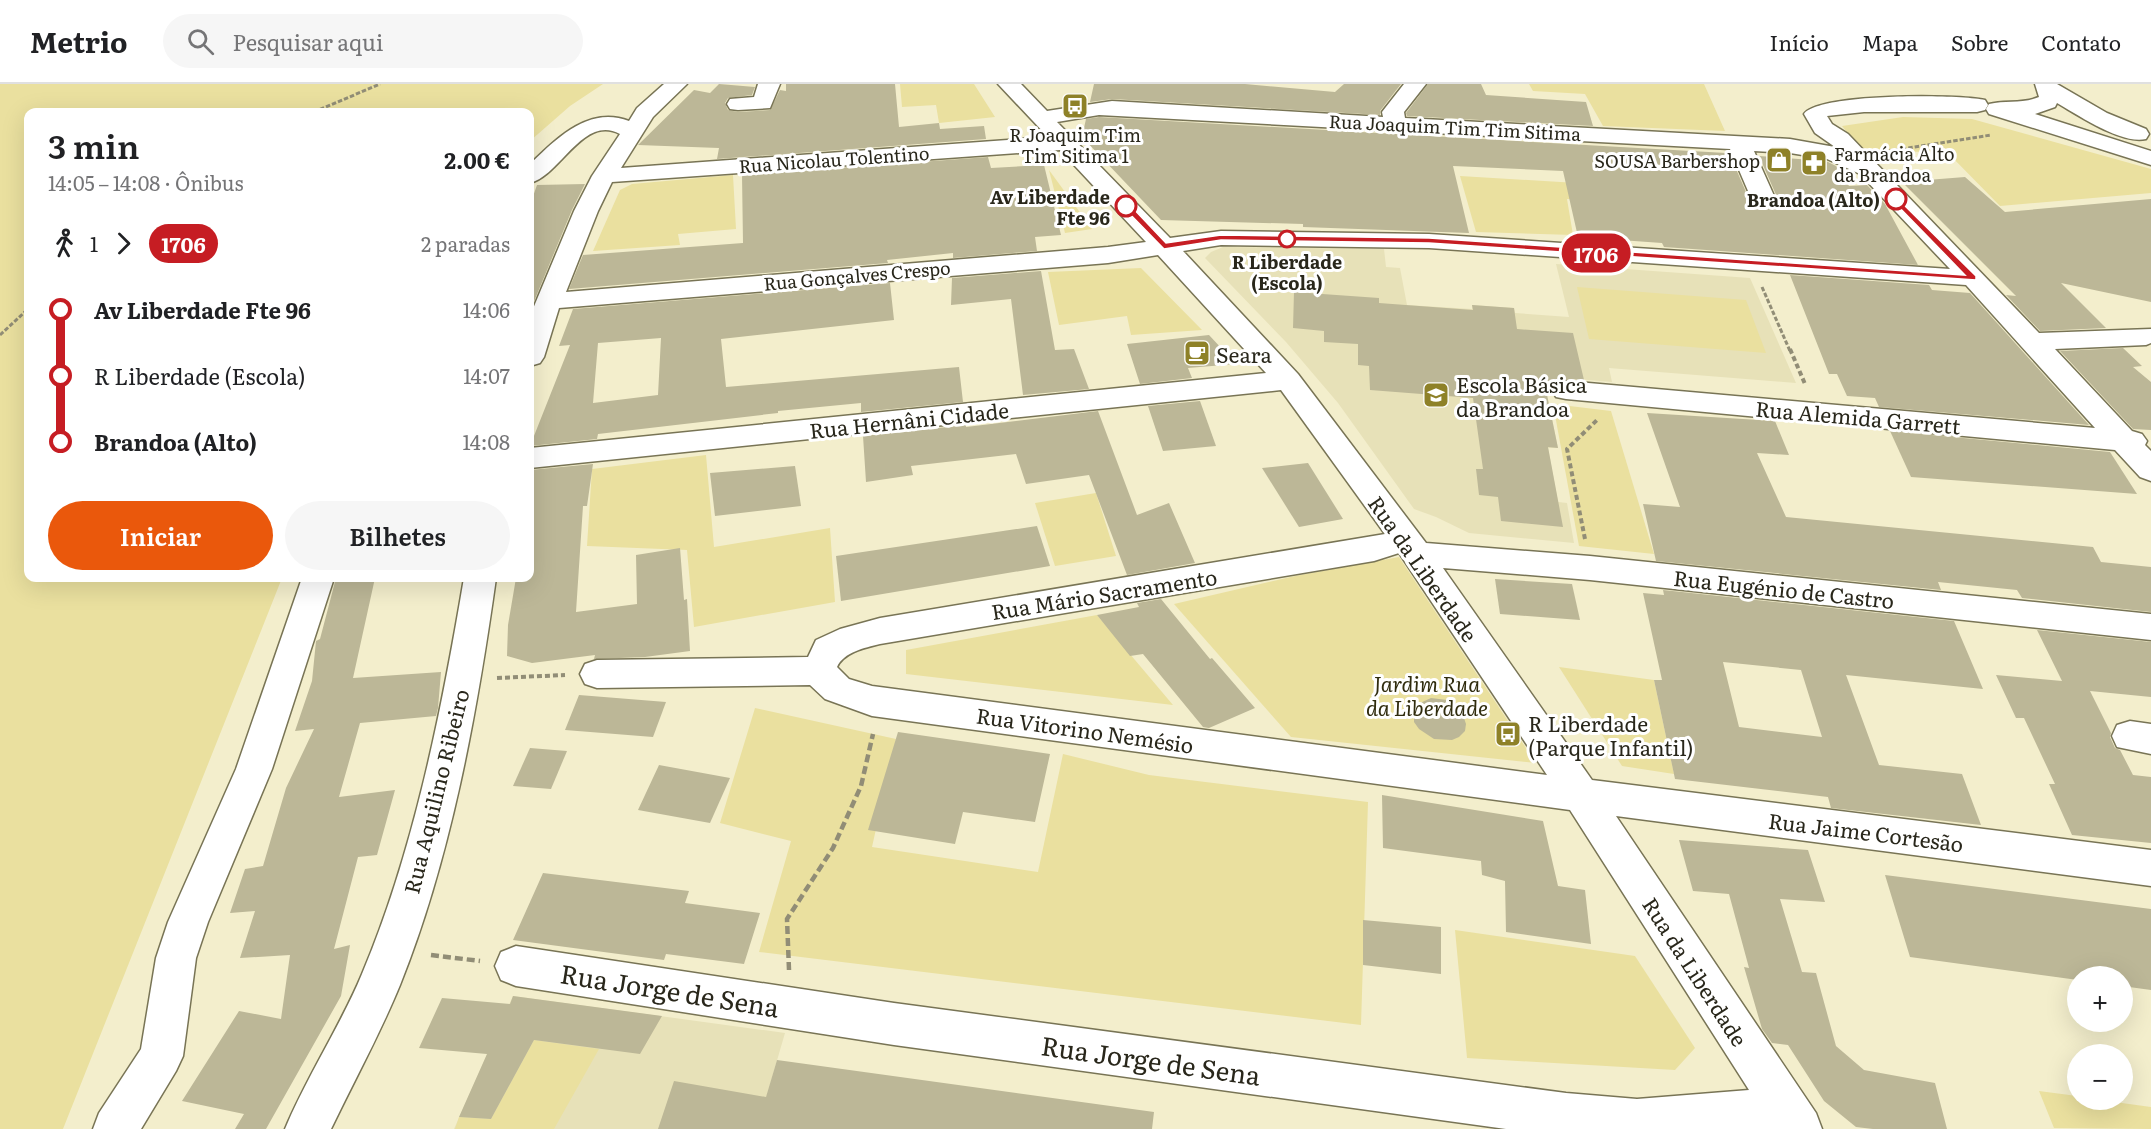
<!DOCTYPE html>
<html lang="pt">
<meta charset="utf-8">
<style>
body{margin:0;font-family:Literata,serif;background:#f6f6f6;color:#202124;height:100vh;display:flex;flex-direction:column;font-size:22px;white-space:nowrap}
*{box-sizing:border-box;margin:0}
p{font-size:20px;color:#757577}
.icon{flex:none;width:33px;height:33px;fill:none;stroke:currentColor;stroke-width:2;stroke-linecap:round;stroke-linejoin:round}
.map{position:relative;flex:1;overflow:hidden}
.panel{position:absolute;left:24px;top:24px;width:510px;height:474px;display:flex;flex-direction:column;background:#fff;border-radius:12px;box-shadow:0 6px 24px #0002}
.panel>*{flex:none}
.badge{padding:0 12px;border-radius:20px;font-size:21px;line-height:39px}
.fabs{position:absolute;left:2067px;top:882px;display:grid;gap:12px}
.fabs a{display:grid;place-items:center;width:66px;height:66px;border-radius:50%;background:#fff;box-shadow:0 6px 24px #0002;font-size:30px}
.map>.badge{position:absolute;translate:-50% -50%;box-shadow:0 0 0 3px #fff}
.legs{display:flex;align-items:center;gap:9px;height:66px;padding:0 24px;font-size:20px}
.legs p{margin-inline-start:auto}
.summary{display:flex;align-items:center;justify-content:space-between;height:102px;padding:0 24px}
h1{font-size:33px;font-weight:600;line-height:45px}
.action{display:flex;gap:12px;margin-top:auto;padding:12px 24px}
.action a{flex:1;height:69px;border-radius:36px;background:#ea580c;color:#fff;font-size:24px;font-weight:600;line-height:69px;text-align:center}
.action a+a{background:#f6f6f6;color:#202124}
ul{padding:0 24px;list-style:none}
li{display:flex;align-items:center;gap:21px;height:66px;font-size:22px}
li i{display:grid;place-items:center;width:9px;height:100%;margin:0 8px;background:currentColor}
li i::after{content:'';width:15px;height:15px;margin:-8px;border:4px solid;border-radius:50%;background:#fff}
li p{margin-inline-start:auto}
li:first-child i{background:linear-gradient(#0000 50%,currentColor 0)}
li:last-child i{background:linear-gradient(currentColor 50%,#0000 0)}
header{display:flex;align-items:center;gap:36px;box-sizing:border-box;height:84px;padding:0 30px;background:#fff;border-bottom:2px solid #e0e0e0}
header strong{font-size:28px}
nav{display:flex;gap:33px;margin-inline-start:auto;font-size:21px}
.search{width:420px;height:54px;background:#f6f6f6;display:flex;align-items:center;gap:15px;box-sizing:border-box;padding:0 21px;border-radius:33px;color:#757577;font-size:22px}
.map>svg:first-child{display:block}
</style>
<header>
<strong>Metrio</strong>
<div class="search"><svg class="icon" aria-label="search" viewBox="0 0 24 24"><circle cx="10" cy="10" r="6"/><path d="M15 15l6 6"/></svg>Pesquisar aqui</div>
<nav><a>Início</a><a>Mapa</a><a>Sobre</a><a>Contato</a></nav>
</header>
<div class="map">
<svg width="2151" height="1045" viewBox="0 0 2151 1045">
<rect width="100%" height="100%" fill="#f3eecc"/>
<g fill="#e7e1b8">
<polygon points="1223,163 1384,165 1386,183 1400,184 1407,221 1472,225 1472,221 1514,224 1515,229 1569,233 1556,180 1750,194 1796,299 1609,284 1612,298 1565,294 1566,303 1539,300 1542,319 1549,320 1558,364 1548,364 1558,418 1567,419 1574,459 1469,449 1436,433 1414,425 1338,319 1286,258 1205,174 1211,168"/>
<polygon points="513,912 785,949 757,1045 454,1045"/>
</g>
<g fill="#eae09f">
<polygon points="0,0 603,0 570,22 530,57 530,28 28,28 28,494 282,494 63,1045 0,1045"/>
<polygon points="900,0 974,0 995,33 939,39 936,21 902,23"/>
<polygon points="1529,0 1704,0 1725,47 1603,42 1585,10 1533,7"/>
<polygon points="1903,33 1972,35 2151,85 2151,109 2000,122 1946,67 1864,69 1842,42"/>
<polygon points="1049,86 1092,145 1065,149"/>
<polygon points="733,91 736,145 678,150 680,161 593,167 620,106 632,100"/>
<polygon points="1460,92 1642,103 1643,119 1567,115 1573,151 1476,148"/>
<polygon points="1141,184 1202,246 1131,251 1127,232 1059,241 1048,188"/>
<polygon points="1577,203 1746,216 1766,269 1589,255"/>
<polygon points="1553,320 1611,327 1654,470 1579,462"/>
<polygon points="706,371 714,463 830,444 835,518 694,543 687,466 587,462 592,385"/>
<polygon points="1096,409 1116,472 1055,482 1035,419"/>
<polygon points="1399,473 1536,679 1291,653 1174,520 1295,492"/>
<polygon points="1097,531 1173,621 906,590 906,566"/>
<polygon points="1559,583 1654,596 1674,690 1622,682"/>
<polygon points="755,624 896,655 872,763 1038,788 1063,670 1149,691 1368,718 1361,941 759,868 791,757 720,739"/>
<polygon points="1455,846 1635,872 1695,964 1675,986 1467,974"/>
<polygon points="534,956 599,965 554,1045 455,1045 459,1033 491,1035"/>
<polygon points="2039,1007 2077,1012 2078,1016 2100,1016 2151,1023 2151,1045 2054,1044"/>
</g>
<g fill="#bcb797" fill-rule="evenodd">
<polygon points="719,0 755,3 752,11 728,14 725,19 728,26 738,28 770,26 780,6 786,7 786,0 895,0 899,43 939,39 940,45 984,42 986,55 717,75 719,64 638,61 694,6 710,9"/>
<polygon points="1094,0 1245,0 1335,8 1344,0 1401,0 1380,27 1380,31 1112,15 1090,18"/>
<polygon points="1428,0 1481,0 1486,11 1586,18 1593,42 1407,32 1406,29"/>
<polygon points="1099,33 1726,69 1730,71 1749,115 1754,121 1762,123 1773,120 1777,113 1759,72 1826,77 1836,82 1849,102 1867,101 1885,120 1918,181 1664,163 1662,159 1578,153 1563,87 1453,82 1469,149 1303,143 1303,140 1161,136 1082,53 1086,35"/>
<polygon points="988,73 991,84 1044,81 1061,151 1035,153 1037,167 953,174 953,169 887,176 888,179 569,205 583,171 743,159 742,91"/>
<polygon points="1965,93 2005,128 2151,115 2151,218 2061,199 2106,244 2040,247 2006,211 2016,212 1902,98"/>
<polygon points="585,100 572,126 530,227 530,121 537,101"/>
<polygon points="1041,187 1055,266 1074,265 1089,305 1023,311 1011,215 951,221 952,194"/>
<polygon points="1790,191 1929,201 1932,206 1970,209 2089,341 1879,323 1875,314 1847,312 1837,290 1829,290"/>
<path d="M890 199 894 236 721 255 726 303 959 283 963 318 861 328V319L778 327V329L598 350 597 355 530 362 570 261 559 262 573 225ZM661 254 658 311 593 319 598 259Z"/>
<polygon points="1294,208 1379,214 1379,219 1473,226 1472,221 1514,224 1517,245 1573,249 1584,296 1566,295 1556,297 1552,302 1545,301 1558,364 1548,363 1563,443 1501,437 1498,413 1479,411 1476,385 1483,385 1473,314 1370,306 1369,282 1358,281 1358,260 1324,258 1324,247 1293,244"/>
<polygon points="1209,251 1236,280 1188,284 1192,294 1140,300 1127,260"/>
<polygon points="2123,264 2142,282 2133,283 2151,298 2151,346 2133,345 2060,267"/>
<polygon points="1200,317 1216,362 1163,367 1148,322"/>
<polygon points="1098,327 1137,431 1169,419 1195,479 1127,491 1089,391 1026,400 1016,370 911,382 913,391 866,398 863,352 966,341 966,343"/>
<polygon points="1647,329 1775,337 1789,371 1757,369 1786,433 2093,463 2101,478 2151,483 2151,528 2022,514 2017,506 1938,498 1941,506 1656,477 1643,420 1680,423"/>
<polygon points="1890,347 2110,368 2137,410 1911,393"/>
<polygon points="1308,379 1343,435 1299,443 1262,384"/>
<polygon points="593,380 587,422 583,422 576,528 637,520 636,471 680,464 684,516 687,515 690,567 645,573 594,575 595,571 532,579 507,572 508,541 516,494 530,494 530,386"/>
<polygon points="795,382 801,422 715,432 710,389"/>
<polygon points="1037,442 1050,482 841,517 836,472"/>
<polygon points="336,494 375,494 353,594 441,588 438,624 436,632 360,639 339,713 395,706 377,771 358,773 334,865 350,861 341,912 266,1045 235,1045 244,1030 182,1017 239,927 281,935 290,871 240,874 255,827 230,829 245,785 263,782 286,704 314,645 295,647 312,597 316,557 320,555"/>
<polygon points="1495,495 1572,500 1580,536 1500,530"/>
<path d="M1663 506 1954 537 1983 605 1846 591 1879 681 1962 690 1981 741 1831 724 1828 713 1675 695 1654 596H1662L1643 509 1664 511ZM1723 578 1801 586 1822 653 1739 643Z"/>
<polygon points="1161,515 1210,575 1212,574 1255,624 1209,644 1203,643 1143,570 1130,572 1097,531 1139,523 1137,519"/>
<polygon points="2037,546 2151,558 2151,613 2090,607 2111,649 2110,653 2115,664 2120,666 2133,691 2151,693 2151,759 2072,751 2049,700 2055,700 2024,634 2016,634 1996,591 2062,597"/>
<polygon points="579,611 666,618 653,653 565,646"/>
<polygon points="1431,614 1447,616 1461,625 1466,640 1465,647 1459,653 1452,656 1434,655 1419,645 1414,638 1414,625 1418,620"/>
<polygon points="898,648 1050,670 1035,738 963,728 955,760 868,746"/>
<polygon points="530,664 567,667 551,705 513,702"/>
<polygon points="659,681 730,694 710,739 638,726"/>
<polygon points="1382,711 1543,737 1558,802 1585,806 1591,860 1506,848 1505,797 1482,791 1481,777 1383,764"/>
<polygon points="1679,756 1808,766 1825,818 1780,815 1802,888 1816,889 1836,962 1864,986 1935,999 1947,1045 1873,1045 1856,1043 1824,1017 1788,961 1772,959 1762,945 1744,883 1749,884 1729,810 1693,807"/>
<polygon points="543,789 689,807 685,819 760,829 744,880 666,870 664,876 513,856"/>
<polygon points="1885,791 2151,825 2151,906 2122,902 2122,892 2078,892 2078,896 1910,873"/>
<polygon points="1363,836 1441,843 1441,890 1363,881"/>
<polygon points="513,912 662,932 640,970 534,956 491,1035 459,1033 487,970 419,964 442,914 510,920"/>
<polygon points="777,976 1154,1028 1152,1045 658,1045 674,997 766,1013"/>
</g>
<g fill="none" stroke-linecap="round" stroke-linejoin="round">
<g stroke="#787455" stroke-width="3">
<g id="minor">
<path d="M664 0H687L653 33 621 84 1048 53 998 0H1021L1047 27 1112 17 1383 33 1382 28 1404 0H1426L1404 28 1405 34 1790 55 1835 63 1815 49 1804 30C1818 9 1959 10 1985 16L1988 21 1985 26 1977 28H1864L1827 32 1832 40 1848 50 2039 249 2151 245V259L2146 261 2055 265 2132 347 2142 350 2147 357 2145 361 2151 367V397L2140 393 2115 366 1566 315 1556 313 1552 306 1556 299 1566 297 2095 344 1966 201 1429 164 1221 161 1183 167 1298 290 1426 459 1590 472 2151 530V556L1590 496 1443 484 1592 696 2151 766V802L1616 732 1816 1029 1822 1045H1506L894 961 516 902 501 896 495 882 501 868 516 862 894 919 1566 1009 1637 1015 1749 1006 1570 726 872 632 825 615 810 601 597 604 585 600 580 590 585 580 597 576 808 573 816 556 840 545 880 534 1385 450 1281 306 530 384V364L1266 289 1158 171 1108 179 559 224 544 273 540 279 530 282V232L574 127 592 92 620 50C583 30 560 92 530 99V80C556 55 589 21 629 37L637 24ZM1099 31 1730 65 1751 114 1755 119 1763 121 1771 119 1775 114 1754 67 1790 69 1827 75 1860 90 1950 185 1429 150 1221 147 1170 154 1057 38ZM1060 66 1146 158 1108 163 566 208 598 127 612 98ZM1399 469 1547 691 872 602 849 595 837 583C844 568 864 564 880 560L1374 477Z"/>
<polygon points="758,0 780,0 770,24 738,26 730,25 727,20 730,15 754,13"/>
<path d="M2035 0H2057L2107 29 2146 45 2149 50 2146 55C2122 61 2078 31 2057 19L2055 23 2035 30 2151 67V81L1989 30 1986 25 1989 20C2006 16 2022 20 2039 13Z"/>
<polygon points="302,494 334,494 272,685 208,838 196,874 183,972 176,987 141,1045 93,1045 99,1029 141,965 156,874 168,838 236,685"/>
<path d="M464 494H496C477 629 451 774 400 901 380 950 354 997 331 1045H285C307 992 340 943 362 890 414 767 442 625 464 494Z"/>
<polygon points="2130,637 2151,640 2151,670 2117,663 2112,652 2117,641"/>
</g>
</g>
<g stroke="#918d76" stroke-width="3" stroke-dasharray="4.5 2" stroke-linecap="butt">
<polyline points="314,28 380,0"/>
<polyline points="1889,67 1991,51"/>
<polyline points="1762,203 1790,267"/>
<polyline points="0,251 28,225"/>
</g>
<g stroke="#918d76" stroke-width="4" stroke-dasharray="5 3" stroke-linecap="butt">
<polyline points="1790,265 1805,300"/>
<polyline points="1585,455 1567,365 1597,336"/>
<polyline points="497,594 565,591"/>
</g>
<g stroke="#918d76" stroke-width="4.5" stroke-dasharray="8 4" stroke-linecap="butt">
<polyline points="431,871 480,877"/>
<polyline points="789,886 787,835 833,764 861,702 873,650"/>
</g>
<use href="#minor" fill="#fff" fill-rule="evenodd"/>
</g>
<polygon fill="#c61d23" stroke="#fff" stroke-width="1.5" points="1896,113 1976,192 1976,196 1429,159 1221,156 1164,165 1122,122 1129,120 1166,159 1221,151 1429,154 1965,191 1893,117 1893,114"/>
<defs>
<g id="bus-square" transform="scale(1.35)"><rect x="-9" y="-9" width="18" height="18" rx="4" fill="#8e8128" stroke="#fff"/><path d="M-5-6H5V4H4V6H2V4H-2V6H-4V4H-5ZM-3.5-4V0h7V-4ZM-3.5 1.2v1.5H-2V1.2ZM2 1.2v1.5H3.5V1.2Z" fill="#fff"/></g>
<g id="shop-square" transform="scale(1.35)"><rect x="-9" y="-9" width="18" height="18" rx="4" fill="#8e8128" stroke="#fff"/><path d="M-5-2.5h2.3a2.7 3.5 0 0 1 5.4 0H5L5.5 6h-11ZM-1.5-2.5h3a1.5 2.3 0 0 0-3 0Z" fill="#fff"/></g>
<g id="pharmacy-square" transform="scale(1.35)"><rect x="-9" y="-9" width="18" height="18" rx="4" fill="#8e8128" stroke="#fff"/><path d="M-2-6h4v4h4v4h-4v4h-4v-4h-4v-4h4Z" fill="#fff"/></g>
<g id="cafe-square" transform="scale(1.35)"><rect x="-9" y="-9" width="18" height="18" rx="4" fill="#8e8128" stroke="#fff"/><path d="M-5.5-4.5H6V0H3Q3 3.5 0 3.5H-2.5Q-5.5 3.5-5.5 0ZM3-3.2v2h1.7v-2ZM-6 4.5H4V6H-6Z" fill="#fff"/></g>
<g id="school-square" transform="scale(1.35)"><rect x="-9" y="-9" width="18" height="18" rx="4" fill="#8e8128" stroke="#fff"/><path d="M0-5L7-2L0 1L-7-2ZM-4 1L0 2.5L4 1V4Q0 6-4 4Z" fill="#fff"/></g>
</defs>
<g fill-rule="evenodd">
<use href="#bus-square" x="1075" y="22"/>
<use href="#shop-square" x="1779" y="76"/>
<use href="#pharmacy-square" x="1814" y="79"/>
<use href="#cafe-square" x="1197" y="269"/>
<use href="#school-square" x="1436" y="311"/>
<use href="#bus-square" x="1508" y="650"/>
</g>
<g fill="#fff" stroke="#c61d23" stroke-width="3">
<circle cx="1896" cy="115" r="10"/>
<circle cx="1126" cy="122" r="10"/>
<circle cx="1287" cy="155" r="8"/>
</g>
<g text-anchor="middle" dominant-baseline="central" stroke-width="6" stroke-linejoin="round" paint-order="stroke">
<g font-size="18" fill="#29271b" stroke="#fff">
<text transform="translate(1455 43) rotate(3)">Rua Joaquim Tim Tim Sitima</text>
<text transform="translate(834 75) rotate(-4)">Rua Nicolau Tolentino</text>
<text transform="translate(857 191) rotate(-5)">Rua Gonçalves Crespo</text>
</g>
<g font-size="18" fill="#29271b" stroke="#fff">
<text x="1075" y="50">R Joaquim Tim<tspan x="1075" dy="21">Tim Sitima 1</tspan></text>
<text x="1834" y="69" text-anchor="start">Farmácia Alto<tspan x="1834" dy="21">da Brandoa</tspan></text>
<text x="1760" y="76" text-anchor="end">SOUSA Barbershop</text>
</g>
<g font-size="18" font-weight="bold" fill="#29271b" stroke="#fff" text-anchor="end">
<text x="1110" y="112">Av Liberdade<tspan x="1110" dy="21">Fte 96</tspan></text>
<text x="1880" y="115">Brandoa (Alto)</text>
<text x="1287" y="177" text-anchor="middle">R Liberdade<tspan x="1287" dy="21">(Escola)</tspan></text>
</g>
<g font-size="21" fill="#29271b" stroke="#fff" text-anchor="start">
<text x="1216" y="269">Seara</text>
<text x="1456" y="299">Escola Básica<tspan x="1456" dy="24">da Brandoa</tspan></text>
<text x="1528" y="638">R Liberdade<tspan x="1528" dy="24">(Parque Infantil)</tspan></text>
</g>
<g font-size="21" fill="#29271b" stroke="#fff">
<text transform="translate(1858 332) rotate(5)">Rua Alemida Garrett</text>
<text transform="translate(909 335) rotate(-6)">Rua Hernâni Cidade</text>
<text transform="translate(1424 484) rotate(55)">Rua da Liberdade</text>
<text transform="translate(1784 504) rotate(6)">Rua Eugénio de Castro</text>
<text transform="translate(1104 509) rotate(-9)">Rua Mário Sacramento</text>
<text transform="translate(1085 645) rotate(8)">Rua Vitorino Nemésio</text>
<text transform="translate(435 707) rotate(-76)">Rua Aquilino Ribeiro</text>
<text transform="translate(1866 747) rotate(7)">Rua Jaime Cortesão</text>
<text transform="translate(1696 887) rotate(57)">Rua da Liberdade</text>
</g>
<g font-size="21" font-style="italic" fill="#302c0e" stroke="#fff">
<text x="1427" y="598">Jardim Rua<tspan x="1427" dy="24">da Liberdade</tspan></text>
</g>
<g font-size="26" fill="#29271b" stroke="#fff">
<text transform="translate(670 905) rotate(9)">Rua Jorge de Sena</text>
<text transform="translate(1151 975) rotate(8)">Rua Jorge de Sena</text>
</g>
</g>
</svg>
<div class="fabs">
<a>+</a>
<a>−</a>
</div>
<b class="badge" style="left:1596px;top:169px;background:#c61d23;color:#fff">1706</b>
<section class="panel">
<div class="summary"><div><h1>3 min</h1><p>14:05 – 14:08 · Ônibus</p></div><b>2.00 €</b></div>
<div class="legs"><svg class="icon" aria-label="walk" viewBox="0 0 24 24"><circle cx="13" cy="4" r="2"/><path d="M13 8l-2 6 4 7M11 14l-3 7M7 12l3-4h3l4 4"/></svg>1<svg class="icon" aria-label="forward" viewBox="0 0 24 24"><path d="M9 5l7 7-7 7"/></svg><b class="badge" style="background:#c61d23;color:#fff">1706</b><p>2 paradas</p></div>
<ul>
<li><i style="color:#c61d23"></i><b>Av Liberdade Fte 96</b><p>14:06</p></li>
<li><i style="color:#c61d23"></i><span>R Liberdade (Escola)</span><p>14:07</p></li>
<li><i style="color:#c61d23"></i><b>Brandoa (Alto)</b><p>14:08</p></li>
</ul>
<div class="action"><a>Iniciar</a><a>Bilhetes</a></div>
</section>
</div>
